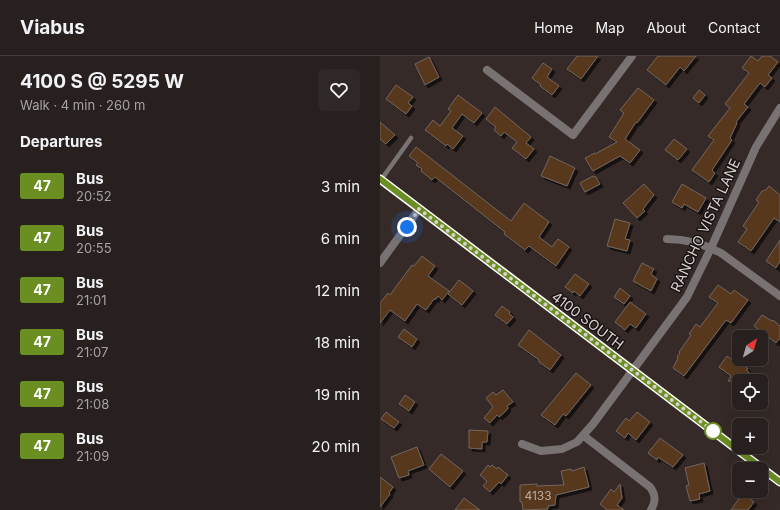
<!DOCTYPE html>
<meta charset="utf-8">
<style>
body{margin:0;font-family:Inter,sans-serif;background:#302827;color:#f1f3f6;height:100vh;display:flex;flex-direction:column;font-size:15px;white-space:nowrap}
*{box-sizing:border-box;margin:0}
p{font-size:13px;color:#a5a3a4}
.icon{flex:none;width:22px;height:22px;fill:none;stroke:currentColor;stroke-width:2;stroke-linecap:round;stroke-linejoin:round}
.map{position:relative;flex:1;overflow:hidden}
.side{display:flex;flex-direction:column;background:#28201e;width:380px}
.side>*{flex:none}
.badge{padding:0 8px;border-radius:3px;font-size:14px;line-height:26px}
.needle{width:26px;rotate:37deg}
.fabs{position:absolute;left:352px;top:274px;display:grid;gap:8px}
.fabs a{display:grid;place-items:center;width:36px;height:36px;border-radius:6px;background:#28201e;box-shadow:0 4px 16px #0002,0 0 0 1px #443e3c;font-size:20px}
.you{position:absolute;width:20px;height:20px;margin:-10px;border:3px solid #fff;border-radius:50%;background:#1a73e8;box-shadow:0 0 0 6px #1a73e833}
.map>.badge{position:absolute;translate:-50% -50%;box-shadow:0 0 0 2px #fff}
h2{padding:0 20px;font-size:15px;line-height:36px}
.round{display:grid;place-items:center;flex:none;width:42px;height:42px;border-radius:6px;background:#302827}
.head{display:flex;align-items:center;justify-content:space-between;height:68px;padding:0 20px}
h1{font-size:19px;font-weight:700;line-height:30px}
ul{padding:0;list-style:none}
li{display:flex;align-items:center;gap:12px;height:52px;padding:0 20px}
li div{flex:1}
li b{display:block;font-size:15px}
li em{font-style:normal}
li .badge{min-width:44px;font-weight:700;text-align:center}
header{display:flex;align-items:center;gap:24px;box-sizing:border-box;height:56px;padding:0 20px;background:#28201e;border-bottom:1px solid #443e3c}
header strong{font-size:19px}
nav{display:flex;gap:22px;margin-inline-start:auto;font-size:14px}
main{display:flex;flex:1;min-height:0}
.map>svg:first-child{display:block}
</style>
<header>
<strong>Viabus</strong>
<nav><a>Home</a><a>Map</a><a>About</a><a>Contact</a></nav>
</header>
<main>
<section class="side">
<div class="head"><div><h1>4100 S @ 5295 W</h1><p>Walk · 4 min · 260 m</p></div><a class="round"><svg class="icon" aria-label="heart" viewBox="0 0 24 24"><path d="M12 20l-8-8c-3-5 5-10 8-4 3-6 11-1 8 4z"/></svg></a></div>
<h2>Departures</h2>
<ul>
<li><span class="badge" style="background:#6b8e23;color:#fff">47</span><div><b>Bus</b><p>20:52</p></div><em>3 min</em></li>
<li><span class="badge" style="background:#6b8e23;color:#fff">47</span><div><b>Bus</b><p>20:55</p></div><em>6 min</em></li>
<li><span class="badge" style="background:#6b8e23;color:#fff">47</span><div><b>Bus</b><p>21:01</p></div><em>12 min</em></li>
<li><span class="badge" style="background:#6b8e23;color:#fff">47</span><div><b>Bus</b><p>21:07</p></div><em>18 min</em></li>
<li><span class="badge" style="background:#6b8e23;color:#fff">47</span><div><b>Bus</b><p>21:08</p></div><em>19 min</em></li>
<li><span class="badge" style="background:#6b8e23;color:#fff">47</span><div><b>Bus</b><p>21:09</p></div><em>20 min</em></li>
</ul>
</section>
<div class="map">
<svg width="400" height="454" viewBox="0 0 400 454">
<defs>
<filter id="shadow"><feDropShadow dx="3" dy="3" stdDeviation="0" flood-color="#0009"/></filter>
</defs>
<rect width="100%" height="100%" fill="#352a28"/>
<g fill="#59371e" stroke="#71665f" filter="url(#shadow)">
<polygon points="197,0 218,0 201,23 187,13"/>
<polygon points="278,0 316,0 304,15 300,11 286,29 267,14"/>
<polygon points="371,0 378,5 382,0 390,0 398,6 388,19 392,22 385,31 380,27 364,48 368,51 356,66 357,67 350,82 352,84 332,114 335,117 329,126 312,114 334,84 328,80 350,52 345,48 369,17 362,12"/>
<polygon points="49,1 59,21 45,29 35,8"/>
<polygon points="163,7 172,13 167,21 179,30 172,39 160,30 161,29 152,22"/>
<polygon points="16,29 33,41 28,47 32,50 26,58 6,43"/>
<polygon points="258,32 274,44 257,67 256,66 245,83 260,94 250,107 240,100 213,115 205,102 215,97 215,98 237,86 229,81 244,57 240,54"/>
<polygon points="319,34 325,39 319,47 313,42"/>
<polygon points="78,39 102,57 94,67 82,58 72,72 83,80 73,93 67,88 66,90 45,74 53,64 60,70 71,55 68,53"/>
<polygon points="115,51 151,81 146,87 154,93 146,103 132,92 137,86 124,76 121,80 114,74 116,71 106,63"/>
<polygon points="0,66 15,79 6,88 0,83"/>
<polygon points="294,83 307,93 298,104 285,94"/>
<polygon points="36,91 131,165 144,147 169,166 159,181 172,191 178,183 189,191 176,210 149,190 145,194 124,178 125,176 55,121 52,124 41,115 42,113 36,109 38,107 29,100"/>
<polygon points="170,100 195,112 187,130 161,120"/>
<polygon points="213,120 216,121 220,128 205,136 200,127"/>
<polygon points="264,128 274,139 263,153 265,155 257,162 243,147"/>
<polygon points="302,128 326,142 318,156 304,148 302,152 292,146"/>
<polygon points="389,130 400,139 400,166 394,162 371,195 358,186 367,173 363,170 379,146 376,144 382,135 386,134"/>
<polygon points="235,163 250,167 245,183 250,184 247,195 227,190"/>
<polygon points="400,184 400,205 396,212 386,205"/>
<polygon points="42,200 55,210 48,220 69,235 62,244 58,240 56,243 54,243 46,254 37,248 25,265 10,254 0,267 0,247 8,237 10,239 32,209 34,210"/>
<polygon points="262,207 274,213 271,218 277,223 271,235 253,225"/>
<polygon points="195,218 209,228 200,240 194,235 193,237 185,231"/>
<polygon points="79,224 93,235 82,249 68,238"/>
<polygon points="338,229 351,238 354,234 368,244 351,267 346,264 304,320 293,312 298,302 297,301 300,297 299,296 311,279 309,278 316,268 320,271 338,247 329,241"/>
<polygon points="240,232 250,240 244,248 234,241"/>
<polygon points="250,246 266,258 256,272 250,268 245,274 235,266"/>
<polygon points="122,250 130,256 129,257 133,261 127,268 115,259"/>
<polygon points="382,259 392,265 393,264 400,270 400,282 396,287 374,270"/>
<polygon points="24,273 37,283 32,291 18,281"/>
<polygon points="149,274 181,299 170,314 159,306 159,304 138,289"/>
<polygon points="347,300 358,308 360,306 368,313 366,314 380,325 359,325 359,329 353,325 348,325 351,320 339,311"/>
<polygon points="196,317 211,329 186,360 183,358 175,369 161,359"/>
<polygon points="123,334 133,346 127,350 128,352 126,355 119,361 117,359 110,367 104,362 113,351 106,342 113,336 116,339"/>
<polygon points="25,339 35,346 29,355 19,348"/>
<polygon points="6,356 19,366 14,372 1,363"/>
<polygon points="257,356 270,366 256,384 248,377 245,382 236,375 246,362 249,365"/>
<polygon points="89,374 108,375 107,386 102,386 102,393 89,392"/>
<polygon points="280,382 303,399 293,411 278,401 277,404 268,397"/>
<polygon points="37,391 44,409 28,415 29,419 19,422 11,401"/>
<polygon points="61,398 83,415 70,431 49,413"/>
<polygon points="324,407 330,435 319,438 320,443 310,445 306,430 309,429 305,412"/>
<polygon points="108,409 110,411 112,409 117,413 118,411 128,419 121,428 119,426 110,436 103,430 107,425 100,419"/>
<polygon points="204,411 209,431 176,439 175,449 168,450 168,453 143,454 142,446 140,446 140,429 157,428 157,430 184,429 181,415 191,413 192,415"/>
<polygon points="0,421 13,431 9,437 10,438 0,451"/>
<polygon points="240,428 242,442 237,449 244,454 227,454 220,448 231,433 234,436"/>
<polygon points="363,437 374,446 368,454 351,454"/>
<polygon points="84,442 100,454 75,454"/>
</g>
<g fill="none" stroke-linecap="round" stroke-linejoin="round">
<polyline stroke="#787273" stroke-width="4.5" points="1,124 31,82"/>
<g stroke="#787273" stroke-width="8">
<polyline points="107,14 193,79 252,0"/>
<path d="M287 183C307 183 324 188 341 197L400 240"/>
<path d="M204 380 270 431C276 439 276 446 271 454"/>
<polyline points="142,388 161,395 182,393 197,386 213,368 307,241 331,192 376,91 400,52"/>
</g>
<polyline stroke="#787273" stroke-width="8" points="0,207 39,153"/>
<polyline stroke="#a3999b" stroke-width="8" points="0,123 400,426"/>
</g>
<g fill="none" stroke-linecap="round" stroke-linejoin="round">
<g stroke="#fff" stroke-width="9">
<polyline id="line" points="0,123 400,426"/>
</g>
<use href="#line" stroke="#6b8e23" stroke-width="6"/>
<polyline stroke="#d8d0cf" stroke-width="4" stroke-dasharray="0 7.2" points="27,171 39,153 333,375"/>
</g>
<circle fill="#fff" stroke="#6b8e23" stroke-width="2" cx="333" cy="375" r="8"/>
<g text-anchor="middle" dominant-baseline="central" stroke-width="3" stroke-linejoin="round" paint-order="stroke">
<g font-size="12" fill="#b8aaa3">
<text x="158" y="439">4133</text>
</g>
<g font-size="14" fill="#d8d0cf" stroke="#191413">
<text transform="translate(325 169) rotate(-65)">RANCHO VISTA LANE</text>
<text transform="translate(208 264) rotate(37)">4100 SOUTH</text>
</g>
</g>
</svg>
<div class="fabs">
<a><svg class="needle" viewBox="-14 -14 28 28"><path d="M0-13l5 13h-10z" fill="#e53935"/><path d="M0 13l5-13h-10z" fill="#a5a3a4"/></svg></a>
<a><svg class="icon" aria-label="locate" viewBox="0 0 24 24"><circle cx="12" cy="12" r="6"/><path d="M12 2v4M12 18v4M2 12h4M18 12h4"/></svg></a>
<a>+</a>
<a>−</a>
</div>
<div class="you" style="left:27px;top:171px"></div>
</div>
</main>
